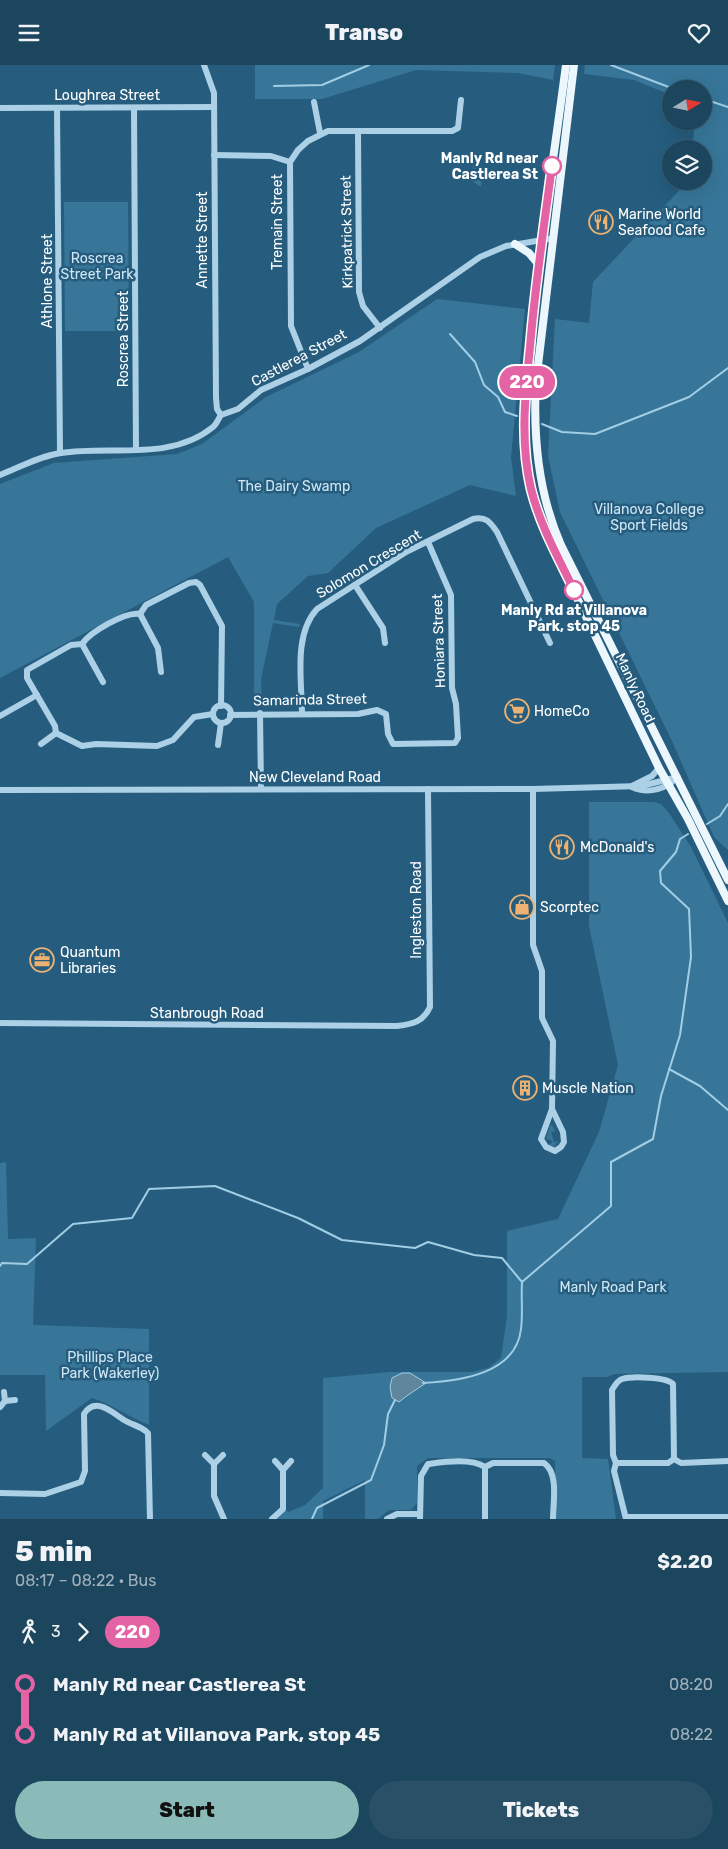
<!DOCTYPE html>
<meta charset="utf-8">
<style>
body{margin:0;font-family:Rubik,sans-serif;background:#295067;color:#f1f3f6;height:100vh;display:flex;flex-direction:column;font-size:19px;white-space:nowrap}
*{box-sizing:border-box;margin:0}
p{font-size:16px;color:#a0b1bc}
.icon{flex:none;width:28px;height:28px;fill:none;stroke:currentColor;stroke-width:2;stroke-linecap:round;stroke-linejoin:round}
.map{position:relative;height:1454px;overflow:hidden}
.sheet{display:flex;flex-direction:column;background:#1c465e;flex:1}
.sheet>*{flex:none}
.badge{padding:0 10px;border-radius:16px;font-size:18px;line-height:32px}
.needle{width:32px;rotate:80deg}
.controls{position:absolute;left:662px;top:15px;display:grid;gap:10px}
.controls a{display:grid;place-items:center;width:50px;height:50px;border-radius:50%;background:#1c465e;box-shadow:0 5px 20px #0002,0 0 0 1px #3a5e73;font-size:25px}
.map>.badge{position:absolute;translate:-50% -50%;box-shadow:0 0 0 2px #fff}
.legs{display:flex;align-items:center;gap:8px;height:55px;padding:0 15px;font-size:16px}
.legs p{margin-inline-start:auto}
.headline{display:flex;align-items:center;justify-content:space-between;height:85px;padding:0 15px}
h1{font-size:28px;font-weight:800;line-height:38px}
.primary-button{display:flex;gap:10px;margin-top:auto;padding:10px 15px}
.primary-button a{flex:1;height:58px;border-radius:30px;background:#8bbbb9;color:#111;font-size:20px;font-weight:800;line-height:58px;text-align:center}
.primary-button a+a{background:#295067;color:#f1f3f6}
ul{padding:0 15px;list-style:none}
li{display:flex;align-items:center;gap:18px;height:50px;font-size:19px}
li i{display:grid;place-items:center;width:8px;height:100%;margin:0 6px;background:currentColor}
li i::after{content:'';width:12px;height:12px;margin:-6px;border:4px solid;border-radius:50%;background:#1c465e}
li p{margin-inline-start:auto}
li:first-child i{background:linear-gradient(#0000 50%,currentColor 0)}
li:last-child i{background:linear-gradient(currentColor 50%,#0000 0)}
header{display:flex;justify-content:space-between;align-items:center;height:65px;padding:0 15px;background:#1c465e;font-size:22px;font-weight:800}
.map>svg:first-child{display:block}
</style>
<header><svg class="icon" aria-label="menu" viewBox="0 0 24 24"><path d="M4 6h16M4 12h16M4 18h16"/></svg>Transo<svg class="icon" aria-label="heart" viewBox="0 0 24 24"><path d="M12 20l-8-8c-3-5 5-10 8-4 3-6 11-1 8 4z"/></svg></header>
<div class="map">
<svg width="728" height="1454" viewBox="0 0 728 1454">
<rect width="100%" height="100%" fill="#265d7e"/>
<g fill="#377699">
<polygon points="255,0 555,0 553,15 518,8 416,5 322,34 255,34"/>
<polygon points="585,0 728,0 728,785 714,772 672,676 560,447 548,391 555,254 589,258 593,217 688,116 704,116 704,84 692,84 695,56 704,56 704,24 671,24 671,30 634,15 584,9"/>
<polygon points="473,97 482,106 481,122 472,116"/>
<polygon points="64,137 128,137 129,266 65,266"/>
<polygon points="437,234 525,244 511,392 516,431 470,420 376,463 328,508 308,511 277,539 274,555 300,559 299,562 273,558 261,614 262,641 254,642 254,537 228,492 0,613 0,419 54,398 177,389 202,379 266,332 359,287"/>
<polygon points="589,737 654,737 661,739 669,748 691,782 728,858 728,1307 614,1309 607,1312 582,1312 582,1393 608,1394 616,1454 556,1454 555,1396 550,1393 428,1393 417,1401 417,1438 411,1445 389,1445 378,1454 365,1454 365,1415 323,1436 323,1454 274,1454 283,1444 289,1447 305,1440 323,1423 323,1313 390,1307 472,1307 488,1303 501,1293 507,1251 507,1166 558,1154 599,1067 618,1000 589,861"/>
<polygon points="552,1060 555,1066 551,1067 554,1077 558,1076 554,1082 547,1080 552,1078 551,1075 546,1074 550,1061"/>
<path d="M6 1097 8 1174 36 1173 33 1260 149 1264V1360C129 1352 113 1340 92 1333L46 1366 45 1310H0V1098Z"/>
</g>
<path fill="#60869d" stroke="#a1cee5" d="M402 1308H410L426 1318C416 1325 407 1330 399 1337L392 1333 390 1322 392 1313Z"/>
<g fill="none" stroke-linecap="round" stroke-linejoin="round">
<g stroke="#a1cee5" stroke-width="2">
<polyline points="611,0 674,24"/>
<polyline points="274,21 322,20 369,0"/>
<polyline points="704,34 728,42"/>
<polyline points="450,269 475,297 484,320 498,332 505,347 517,351"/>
<polyline points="542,359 562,367 595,369 689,332 728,303"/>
<polyline points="707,759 720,751 728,739"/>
<polyline points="669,1004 700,1021 728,1045"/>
<polyline points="0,1201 2,1198 27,1199 73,1159 132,1153 149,1124 215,1121 298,1153 342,1175 415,1183 428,1177 474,1190 502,1193 522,1217"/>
<path d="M423 1318C460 1316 516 1309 521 1264 523 1249 521 1232 522 1217L611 1141V1097L653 1074 661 1031 680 970 691 892 689 844 661 818 660 806 676 787 680 774 688 769"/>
<polyline points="312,1454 317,1443 371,1415 384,1380 388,1349 395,1335"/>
</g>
<g stroke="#acd0e5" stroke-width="6">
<polyline points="204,0 214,28 216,333 217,344 221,350"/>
<polyline points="314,37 320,68"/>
<polyline points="0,43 214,42"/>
<polyline points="57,43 60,388"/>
<polyline points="134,43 136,385"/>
<polyline points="358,66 359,227 363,241 380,263"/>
<polyline points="214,90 271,91 290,97"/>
<polyline points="308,304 291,261 290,97 298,85 308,76 328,66 452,66 458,63 461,35"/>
<path d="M0 410C20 402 40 391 61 388 110 380 170 397 213 362 217 359 218 354 221 350L238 344 261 325 308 304 360 276 480 192 506 181 554 173"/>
<polyline points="355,520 383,563 385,578"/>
<polyline points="140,549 158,583 161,607"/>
<polyline points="82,579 103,617"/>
<circle cx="222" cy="649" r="9"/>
<polyline points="260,648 261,724"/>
<path d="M213 649 194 652 173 675 157 681 96 679 82 681 56 668 55 661 27 613V605L71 580 82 579C90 567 126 546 140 549L146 540 189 518 196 517 200 520 222 561 221 641"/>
<path d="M302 649C302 616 293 570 317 544L406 487 473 454C486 451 490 457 497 467L550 578"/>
<polyline points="230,650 358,649 377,645 386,649 388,669 393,679 455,678 458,673 456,639 452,623 451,530 428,477"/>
<polyline points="0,651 37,630"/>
<polyline points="41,679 56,668"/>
<polyline points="218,680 221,658"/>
<polyline points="632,721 652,711 659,703"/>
<path d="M632 722C645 728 660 726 672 717"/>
<polyline points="533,724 533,880 542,906 542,953 553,976 552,1044 563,1067 564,1077 561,1082 555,1086 546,1082 541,1074 552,1044"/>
<polyline points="0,725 533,724 641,721 678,712"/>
<path d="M0 958 397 961C413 959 423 957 430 942L428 724"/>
<polyline points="4,1327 5,1336 15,1335"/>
<polyline points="0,1342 5,1336"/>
<polyline points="205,1390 214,1399 223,1390"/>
<polyline points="275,1396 283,1405 291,1396"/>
<path d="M616 1398 613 1390 612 1325C615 1320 617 1316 622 1314 632 1311 667 1312 673 1319L674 1394"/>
<polyline points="214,1399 214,1431 224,1454"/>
<path d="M0 1428 45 1429 81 1417 85 1406 84 1349C95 1331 112 1347 124 1355 132 1360 141 1361 148 1368L150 1454"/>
<polyline points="626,1452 727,1452"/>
<polyline points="272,1454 283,1444 283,1405"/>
<polyline points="387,1454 397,1449 420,1449"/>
<path d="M420 1454 421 1411 428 1399C444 1397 471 1393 485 1402L493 1398H544C559 1408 553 1438 553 1454"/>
<polyline points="485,1454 485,1402"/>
<polyline points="626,1454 614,1406 616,1398 668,1398 674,1394 681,1398 728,1396"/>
</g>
<g stroke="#ecf6fd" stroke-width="8">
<path d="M566 0C554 92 539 183 530 276 527 312 521 349 525 386 528 418 537 448 550 477L659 703 688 754 728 836"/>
<path d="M574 0 536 317C533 373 538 428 561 480L728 815"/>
<polyline points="515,179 529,188 539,200"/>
</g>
</g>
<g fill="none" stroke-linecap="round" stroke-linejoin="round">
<g stroke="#fff" stroke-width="11">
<path id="line-1" d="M552 101C544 161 535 221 530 282 525 330 520 377 531 424 540 460 558 492 574 525"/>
</g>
<use href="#line-1" stroke="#e463a4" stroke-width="8"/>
</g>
<defs>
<g id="restaurant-ring" transform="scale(1.25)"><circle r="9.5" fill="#265d7e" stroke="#edb272" stroke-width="1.5"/><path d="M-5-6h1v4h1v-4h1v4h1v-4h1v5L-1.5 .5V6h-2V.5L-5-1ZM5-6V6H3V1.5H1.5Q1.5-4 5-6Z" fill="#edb272"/></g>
<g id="supermarket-ring" transform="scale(1.25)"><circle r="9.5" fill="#265d7e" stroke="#edb272" stroke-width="1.5"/><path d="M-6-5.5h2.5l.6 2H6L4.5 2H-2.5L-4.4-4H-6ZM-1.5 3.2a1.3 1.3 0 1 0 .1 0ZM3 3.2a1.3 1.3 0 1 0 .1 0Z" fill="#edb272"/></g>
<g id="shop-ring" transform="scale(1.25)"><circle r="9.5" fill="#265d7e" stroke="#edb272" stroke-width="1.5"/><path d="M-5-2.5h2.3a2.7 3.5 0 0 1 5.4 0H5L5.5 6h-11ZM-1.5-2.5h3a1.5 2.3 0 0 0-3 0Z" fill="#edb272"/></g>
<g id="office-ring" transform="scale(1.25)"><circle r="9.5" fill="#265d7e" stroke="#edb272" stroke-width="1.5"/><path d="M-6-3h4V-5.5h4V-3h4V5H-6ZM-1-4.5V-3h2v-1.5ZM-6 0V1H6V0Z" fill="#edb272"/></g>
<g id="building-ring" transform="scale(1.25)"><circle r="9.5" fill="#265d7e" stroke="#edb272" stroke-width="1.5"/><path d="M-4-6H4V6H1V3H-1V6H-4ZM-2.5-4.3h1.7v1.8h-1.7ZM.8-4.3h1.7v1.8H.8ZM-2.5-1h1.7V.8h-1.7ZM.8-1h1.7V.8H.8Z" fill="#edb272"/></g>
</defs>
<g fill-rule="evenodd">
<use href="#restaurant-ring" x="601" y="157"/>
<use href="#supermarket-ring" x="517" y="646"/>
<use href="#restaurant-ring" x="562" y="782"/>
<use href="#shop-ring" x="522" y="842"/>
<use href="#office-ring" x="42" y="895"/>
<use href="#building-ring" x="525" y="1023"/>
</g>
<g fill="#fff" stroke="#e463a4" stroke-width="2.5">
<circle cx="552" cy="101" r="9"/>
<circle cx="574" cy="525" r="9"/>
</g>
<g text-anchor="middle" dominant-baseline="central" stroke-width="5" stroke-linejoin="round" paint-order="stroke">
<g font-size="14" fill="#fff" stroke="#265d7e">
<text x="107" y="30">Loughrea Street</text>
<text transform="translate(277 157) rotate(-90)">Tremain Street</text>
<text transform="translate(347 167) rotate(-91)">Kirkpatrick Street</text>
<text transform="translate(202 175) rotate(-90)">Annette Street</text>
<text transform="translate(47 216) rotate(-90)">Athlone Street</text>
<text transform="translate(123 274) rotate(-90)">Roscrea Street</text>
<text transform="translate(299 293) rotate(-28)">Castlerea Street</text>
<text transform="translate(369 499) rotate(-31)">Solomon Crescent</text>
<text transform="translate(439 576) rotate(-92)">Honiara Street</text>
<text transform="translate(635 623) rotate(65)">Manly Road</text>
<text transform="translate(310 635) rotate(-1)">Samarinda Street</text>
<text x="315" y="712">New Cleveland Road</text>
<text transform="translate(416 845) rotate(-90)">Ingleston Road</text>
<text x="207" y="948">Stanbrough Road</text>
</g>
<g font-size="14" font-weight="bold" fill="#fff" stroke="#265d7e" text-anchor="end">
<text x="538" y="93">Manly Rd near<tspan x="538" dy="16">Castlerea St</tspan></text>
<text x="574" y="545" text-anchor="middle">Manly Rd at Villanova<tspan x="574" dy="16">Park, stop 45</tspan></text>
</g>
<g font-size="14" fill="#fff" stroke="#265d7e" text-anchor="start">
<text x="618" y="149">Marine World<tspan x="618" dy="16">Seafood Cafe</tspan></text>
<text x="534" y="646">HomeCo</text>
<text x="580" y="782">McDonald's</text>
<text x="540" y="842">Scorptec</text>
<text x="60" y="887">Quantum<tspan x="60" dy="16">Libraries</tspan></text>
<text x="542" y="1023">Muscle Nation</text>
</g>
<g font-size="14" fill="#cfe7f4" stroke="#265d7e">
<text x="97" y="193">Roscrea<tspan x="97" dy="16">Street Park</tspan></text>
<text x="294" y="421">The Dairy Swamp</text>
<text x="649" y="444">Villanova College<tspan x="649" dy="16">Sport Fields</tspan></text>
<text x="613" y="1222">Manly Road Park</text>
<text x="110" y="1292">Phillips Place<tspan x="110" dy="16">Park (Wakerley)</tspan></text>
</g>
</g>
</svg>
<div class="controls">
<a><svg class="needle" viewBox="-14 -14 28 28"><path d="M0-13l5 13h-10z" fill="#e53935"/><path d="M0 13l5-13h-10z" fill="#a0b1bc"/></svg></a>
<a><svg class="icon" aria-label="layers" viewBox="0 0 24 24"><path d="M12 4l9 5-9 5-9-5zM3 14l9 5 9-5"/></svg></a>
</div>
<b class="badge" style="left:527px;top:317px;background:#e463a4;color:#fff">220</b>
</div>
<section class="sheet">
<div class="headline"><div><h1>5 min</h1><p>08:17 – 08:22 · Bus</p></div><b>$2.20</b></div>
<div class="legs"><svg class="icon" aria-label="walk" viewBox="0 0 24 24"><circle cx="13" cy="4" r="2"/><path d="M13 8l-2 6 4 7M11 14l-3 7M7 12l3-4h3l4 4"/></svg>3<svg class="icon" aria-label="forward" viewBox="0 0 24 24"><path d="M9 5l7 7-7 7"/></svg><b class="badge" style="background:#e463a4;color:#fff">220</b></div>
<ul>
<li><i style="color:#e463a4"></i><b>Manly Rd near Castlerea St</b><p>08:20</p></li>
<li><i style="color:#e463a4"></i><b>Manly Rd at Villanova Park, stop 45</b><p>08:22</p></li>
</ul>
<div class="primary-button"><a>Start</a><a>Tickets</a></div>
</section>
